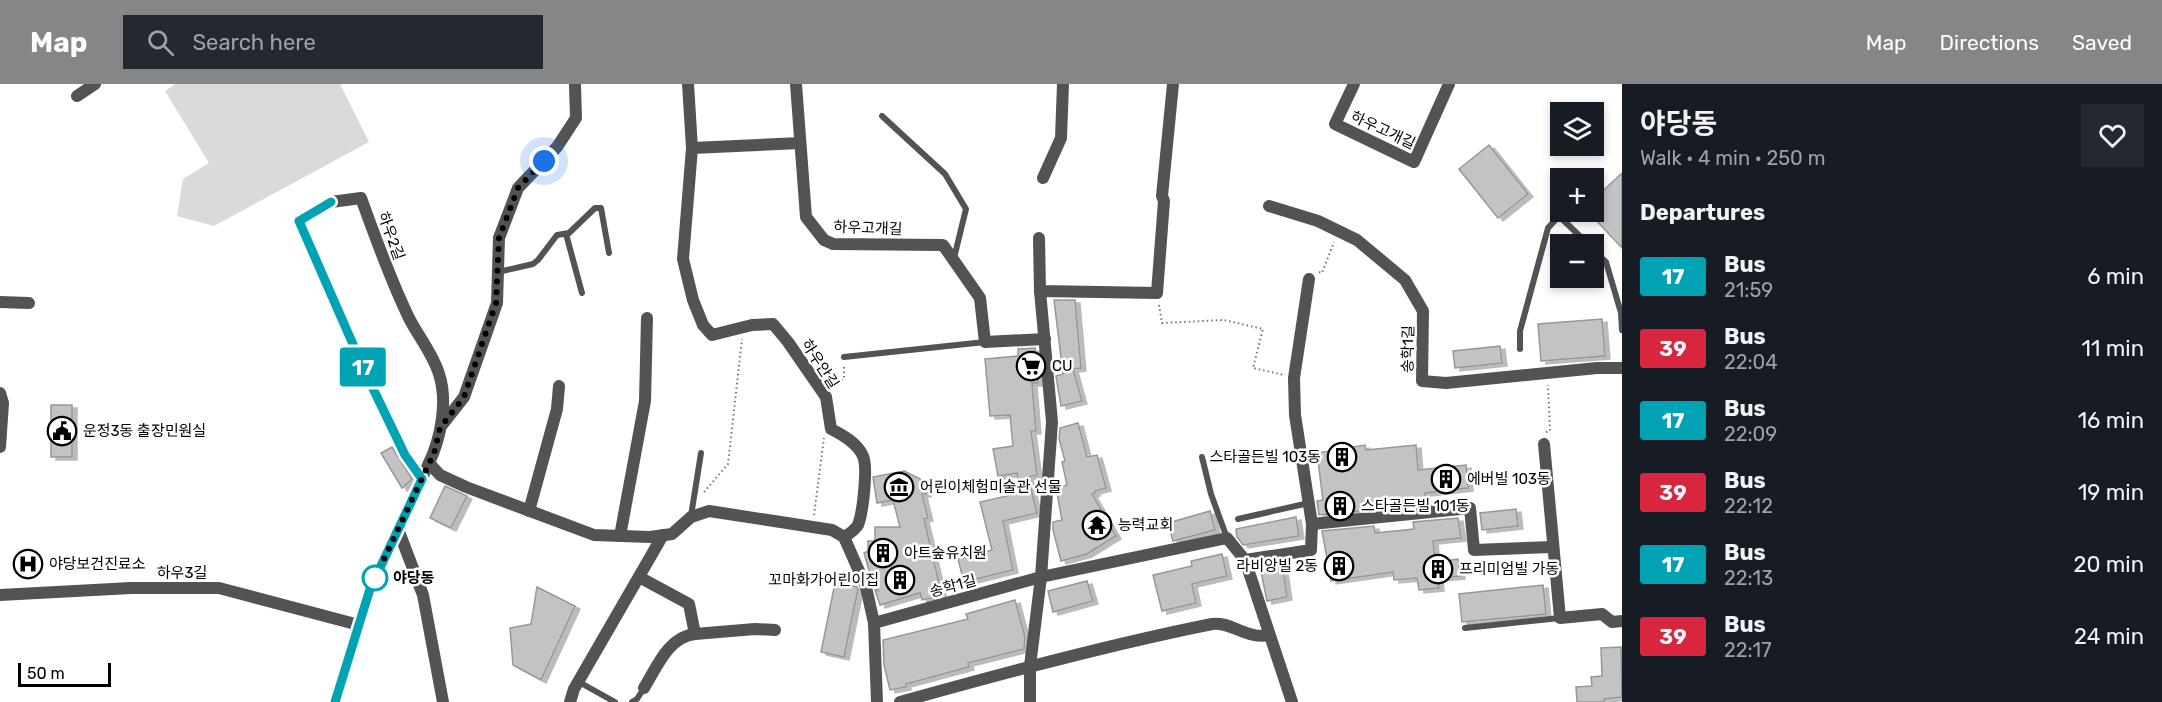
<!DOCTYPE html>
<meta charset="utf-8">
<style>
body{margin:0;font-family:Rubik,"Noto Sans KR",sans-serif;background:#242831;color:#f1f3f6;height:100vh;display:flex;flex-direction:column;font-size:22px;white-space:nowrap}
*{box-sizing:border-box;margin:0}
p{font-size:20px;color:#9ea1a6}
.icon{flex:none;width:33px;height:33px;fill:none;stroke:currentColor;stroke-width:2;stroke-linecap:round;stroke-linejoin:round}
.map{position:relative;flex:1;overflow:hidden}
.details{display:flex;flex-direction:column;background:#171b24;width:540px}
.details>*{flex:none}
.badge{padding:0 12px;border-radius:4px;font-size:21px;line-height:39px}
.fabs{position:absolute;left:1550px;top:18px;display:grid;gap:12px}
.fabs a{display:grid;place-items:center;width:54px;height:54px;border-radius:0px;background:#171b24;box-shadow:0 3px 9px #0003;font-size:30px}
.scale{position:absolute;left:18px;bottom:15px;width:93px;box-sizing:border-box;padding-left:6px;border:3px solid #000;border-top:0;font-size:16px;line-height:21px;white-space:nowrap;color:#000;-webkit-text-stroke:4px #fff;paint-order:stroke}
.you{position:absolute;width:30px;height:30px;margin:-15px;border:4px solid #fff;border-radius:50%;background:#1a73e8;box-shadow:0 0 0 9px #1a73e833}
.map>.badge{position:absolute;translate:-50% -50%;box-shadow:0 0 0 3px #fff}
h2{padding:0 18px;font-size:22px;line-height:54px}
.round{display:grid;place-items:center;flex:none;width:63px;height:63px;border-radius:0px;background:#242831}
.headline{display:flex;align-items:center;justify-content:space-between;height:102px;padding:0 18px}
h1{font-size:28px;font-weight:700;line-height:45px}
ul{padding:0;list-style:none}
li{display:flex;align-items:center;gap:18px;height:72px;padding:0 18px}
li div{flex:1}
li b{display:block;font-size:22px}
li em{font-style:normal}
li .badge{min-width:66px;font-weight:700;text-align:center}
header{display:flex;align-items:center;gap:36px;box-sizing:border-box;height:84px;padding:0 30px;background:#858687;color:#fff}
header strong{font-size:28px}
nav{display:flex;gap:33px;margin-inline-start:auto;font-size:21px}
.search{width:420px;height:54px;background:#242831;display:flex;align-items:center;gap:15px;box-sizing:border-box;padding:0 21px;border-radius:0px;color:#9ea1a6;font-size:22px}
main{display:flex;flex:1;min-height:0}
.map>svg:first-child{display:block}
</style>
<header>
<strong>Map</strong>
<div class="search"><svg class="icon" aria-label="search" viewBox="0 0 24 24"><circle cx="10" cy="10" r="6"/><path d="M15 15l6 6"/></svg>Search here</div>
<nav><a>Map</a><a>Directions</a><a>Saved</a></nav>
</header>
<main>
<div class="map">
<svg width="1622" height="618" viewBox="0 0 1622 618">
<defs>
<filter id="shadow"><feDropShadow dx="5" dy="3" stdDeviation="0" flood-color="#0004"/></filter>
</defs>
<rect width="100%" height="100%" fill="#fff"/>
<polygon fill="#dadada" points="175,0 340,0 369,58 214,142 177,132 183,95 209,79 165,7"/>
<g fill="#c3c3c3" stroke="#979797" stroke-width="1.5" filter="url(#shadow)">
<polygon points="1489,61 1528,110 1498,134 1459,85"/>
<polygon points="1622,89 1622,164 1593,133 1593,116"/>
<polygon points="1054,216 1075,216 1081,284 1073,285 1082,317 1061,322 1056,292 1063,290"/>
<polygon points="1602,235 1605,272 1541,277 1538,240"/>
<polygon points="1500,262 1502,279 1455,284 1453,267"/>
<polygon points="1035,264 1038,299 1032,299 1036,347 1031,347 1037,391 1028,393 1037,429 1003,437 1013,486 964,498 958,475 992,466 980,418 1020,409 1017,389 998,392 993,365 1013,362 1010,331 990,332 985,275 1018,272 1018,265"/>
<rect x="51" y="321" width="21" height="52"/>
<polygon points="1078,339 1087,373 1097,371 1106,404 1095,407 1095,409 1092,410 1116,452 1087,470 1061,477 1053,446 1053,438 1062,436 1056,404 1067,401 1062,378 1065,377 1059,355 1060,344"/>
<polygon points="1365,361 1366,366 1416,361 1418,386 1466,381 1468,404 1425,409 1426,420 1319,431 1317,417 1323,416 1317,369"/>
<polygon points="392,363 412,395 402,404 381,369"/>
<polygon points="904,387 924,397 926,410 922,410 928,434 924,435 942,512 922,516 920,509 880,521 875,506 878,507 872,497 864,469 868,467 868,457 875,457 875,443 900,443 893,416 877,419 873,393"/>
<polygon points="445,402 467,412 451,444 430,434"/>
<polygon points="1516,425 1518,442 1482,446 1480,429"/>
<polygon points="1210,427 1215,446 1173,457 1168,439"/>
<polygon points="1296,433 1299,452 1243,461 1237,453 1236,445"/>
<polygon points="1458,434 1461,454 1433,457 1435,478 1458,475 1460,492 1438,494 1439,504 1419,506 1417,494 1394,496 1393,488 1331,497 1322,447 1374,442 1375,449 1414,445 1413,438"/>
<polygon points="1222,470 1227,492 1192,500 1196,519 1162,527 1153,491 1192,482 1191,477"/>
<polygon points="1282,479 1287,513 1267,517 1260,483"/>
<polygon points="1087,497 1093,517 1053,528 1048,507"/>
<polygon points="835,499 857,503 858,505 844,573 821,568"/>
<polygon points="1543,501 1546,530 1462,538 1459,510"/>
<polygon points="537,503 575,522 541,596 513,581 510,544 531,540"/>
<polygon points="1015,516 1025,553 1024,565 968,579 969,583 906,600 906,603 890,606 884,581 883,556 968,535 966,530"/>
<polygon points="1621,563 1622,613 1604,615 1604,618 1577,618 1576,603 1592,602 1591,593 1602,592 1601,564"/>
</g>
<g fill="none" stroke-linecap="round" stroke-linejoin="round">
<g stroke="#757575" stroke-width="2" stroke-dasharray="1.5 3" stroke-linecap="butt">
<polyline points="1319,188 1322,189 1334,158"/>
<polyline points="1159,221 1162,239 1224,236 1263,245 1253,284 1284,291"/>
<polyline points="833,300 844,295 844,283"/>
<polyline points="1546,348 1550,347 1548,301"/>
<polyline points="704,408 728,380 742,255"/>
<polyline points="814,431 824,354"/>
</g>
<g stroke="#535353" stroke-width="6">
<polyline points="882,32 945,90 966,125 954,174"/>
<polyline points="1593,98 1598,93"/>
<polyline points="566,150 582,209"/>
<polyline points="1593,166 1606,178 1621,229 1622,246"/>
<polyline points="498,188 533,180 538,176 557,151 569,149 595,124 601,124 609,169"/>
<polyline points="1520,265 1520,247 1548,144 1559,132 1588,160"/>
<polyline points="844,273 985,258"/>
<polyline points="1202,373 1211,410 1227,454"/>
<polyline points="691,432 701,369"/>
<polyline points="1238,435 1309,419"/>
<polyline points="1465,544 1560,534"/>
<polyline points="579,598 615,618"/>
<polyline points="632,618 637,615 644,604"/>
</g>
<g stroke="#535353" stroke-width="12">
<polyline points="688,0 692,64 800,59"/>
<polyline points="796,0 806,133 824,156 833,160 943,161 980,214 985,258 1045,255"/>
<polyline points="1354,0 1335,40 1414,78 1449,0"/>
<polyline points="77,12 95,0"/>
<polyline points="1043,94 1061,54 1063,0"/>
<polyline points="1269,122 1318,137 1357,156 1405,196 1423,227 1422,297 1446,299 1597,284 1622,284"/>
<polyline points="1039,154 1040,207 1157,209 1164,117 1162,112 1173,0"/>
<polyline points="1309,195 1294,294 1295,331 1312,440"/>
<polyline points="0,218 29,219"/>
<polyline points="0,309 3,319 0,363"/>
<polyline points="442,341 464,313 497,219 499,154 518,104 557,63 576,34 575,0"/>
<polyline points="1544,360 1560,534 1602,530 1612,538 1622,537"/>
<path d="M429 379 440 391 466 403 594 451 650 453 672 450 691 433 709 427 832 446 844 453C849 450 855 446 858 441 863 428 868 384 863 372 857 359 843 351 831 345L826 313 788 258 773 240 752 241 712 251 703 241 693 216 683 175 692 64"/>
<polyline points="529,427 557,325 559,302"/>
<polyline points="398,445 423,511 443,618"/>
<polyline points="620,452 645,317 647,234"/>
<polyline points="844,453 866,503 874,539 877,618"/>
<polyline points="1245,476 1292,618"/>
<polyline points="639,493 689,520 695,550 755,545 775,546"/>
<polyline points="0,511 131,504 219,504 359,541"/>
<polyline points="874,539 1041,493 1227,454 1245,476 1311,466 1312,440 1470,424 1474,466 1553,463"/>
<path d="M644 604C657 583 668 553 695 550"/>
<path d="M335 618 370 505 429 379C441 354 448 317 439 290 433 270 418 252 409 234 390 195 376 155 361 114L331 118 299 137 366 289 405 371 422 395"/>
<polyline points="570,618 574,605 663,451"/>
<path d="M900 618C1003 589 1107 561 1212 540 1230 537 1248 556 1269 551"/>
<polyline points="1030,618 1030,582 1041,493 1052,338 1040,207"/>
</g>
</g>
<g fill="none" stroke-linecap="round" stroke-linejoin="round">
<g stroke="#fff" stroke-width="14">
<polyline id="line" points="331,118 299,137 366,290 405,371 422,395 370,505 335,618"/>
</g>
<use href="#line" stroke="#00a3b4" stroke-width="9"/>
<polyline stroke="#000" stroke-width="6" stroke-dasharray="0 10.8" points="375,494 434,369 440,344 464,313 496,219 499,154 518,104 544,77"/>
</g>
<defs>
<g id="supermarket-ring" transform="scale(1.5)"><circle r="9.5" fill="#fff" stroke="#000" stroke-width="1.5"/><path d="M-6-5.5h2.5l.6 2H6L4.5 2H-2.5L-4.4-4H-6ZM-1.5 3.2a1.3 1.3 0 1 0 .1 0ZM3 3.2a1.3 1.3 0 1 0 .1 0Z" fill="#000"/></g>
<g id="civic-ring" transform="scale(1.5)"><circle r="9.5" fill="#fff" stroke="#000" stroke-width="1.5"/><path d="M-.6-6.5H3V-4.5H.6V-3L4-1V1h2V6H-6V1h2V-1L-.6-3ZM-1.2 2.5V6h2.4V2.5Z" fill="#000"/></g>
<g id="building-ring" transform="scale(1.5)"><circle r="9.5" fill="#fff" stroke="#000" stroke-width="1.5"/><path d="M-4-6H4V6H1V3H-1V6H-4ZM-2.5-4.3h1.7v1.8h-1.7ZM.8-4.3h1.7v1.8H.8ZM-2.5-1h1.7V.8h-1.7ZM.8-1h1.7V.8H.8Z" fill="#000"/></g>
<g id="museum-ring" transform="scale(1.5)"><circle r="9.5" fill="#fff" stroke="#000" stroke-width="1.5"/><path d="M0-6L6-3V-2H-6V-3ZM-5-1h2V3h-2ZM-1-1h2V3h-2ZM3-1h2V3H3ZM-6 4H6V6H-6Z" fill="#000"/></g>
<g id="temple-ring" transform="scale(1.5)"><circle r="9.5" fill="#fff" stroke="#000" stroke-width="1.5"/><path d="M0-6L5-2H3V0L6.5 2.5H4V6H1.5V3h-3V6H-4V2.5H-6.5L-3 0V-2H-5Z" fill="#000"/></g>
<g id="hospital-ring" transform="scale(1.5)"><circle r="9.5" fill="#fff" stroke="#000" stroke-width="1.5"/><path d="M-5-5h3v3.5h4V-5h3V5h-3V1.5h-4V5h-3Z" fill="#000"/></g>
</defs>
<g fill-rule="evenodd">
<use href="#supermarket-ring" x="1031" y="282"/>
<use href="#civic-ring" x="62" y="347"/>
<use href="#building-ring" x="1342" y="373"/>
<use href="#building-ring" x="1446" y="395"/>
<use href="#museum-ring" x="899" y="403"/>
<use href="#building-ring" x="1340" y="422"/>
<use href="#temple-ring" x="1097" y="441"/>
<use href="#building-ring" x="883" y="469"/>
<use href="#hospital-ring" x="28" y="480"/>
<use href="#building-ring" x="1339" y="482"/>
<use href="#building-ring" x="1438" y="485"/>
<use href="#building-ring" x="900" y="496"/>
</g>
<circle fill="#fff" stroke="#00a3b4" stroke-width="3" cx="375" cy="494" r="12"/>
<g text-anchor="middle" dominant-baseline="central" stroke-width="5" stroke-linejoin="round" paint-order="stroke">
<g font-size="15" fill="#000" stroke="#fff">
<text transform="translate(1383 46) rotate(25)">하우고개길</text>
<text transform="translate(868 144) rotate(2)">하우고개길</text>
<text transform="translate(391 152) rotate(70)">하우2길</text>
<text transform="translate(1408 265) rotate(-89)">송학1길</text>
<text transform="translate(820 280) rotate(57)">하우안길</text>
<text x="182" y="489">하우3길</text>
<text transform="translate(953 502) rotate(-15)">송학1길</text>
</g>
<g font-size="15" fill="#000" stroke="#fff" text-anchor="start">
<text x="1052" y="282">CU</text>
<text x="83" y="347">운정3동 출장민원실</text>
<text x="1321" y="373" text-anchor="end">스타골든빌 103동</text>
<text x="1467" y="395">에버빌 103동</text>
<text x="920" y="403">어린이체험미술관 선물</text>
<text x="1361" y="422">스타골든빌 101동</text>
<text x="1118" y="441">능력교회</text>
<text x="904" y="469">아트숲유치원</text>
<text x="49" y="480">야당보건진료소</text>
<text x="1318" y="482" text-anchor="end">라비앙빌 2동</text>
<text x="1459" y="485">프리미엄빌 가동</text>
<text x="879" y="496" text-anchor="end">꼬마화가어린이집</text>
</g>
<g font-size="15" font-weight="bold" fill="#000" stroke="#fff" text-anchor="start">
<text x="393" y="494">야당동</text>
</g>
</g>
</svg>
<div class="fabs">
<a><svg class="icon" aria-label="layers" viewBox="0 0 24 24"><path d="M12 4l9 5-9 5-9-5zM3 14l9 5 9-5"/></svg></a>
<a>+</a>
<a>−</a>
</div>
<div class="scale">50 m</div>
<div class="you" style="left:544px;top:77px"></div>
<b class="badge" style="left:363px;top:283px;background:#00a3b4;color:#fff">17</b>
</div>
<section class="details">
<div class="headline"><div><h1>야당동</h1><p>Walk · 4 min · 250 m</p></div><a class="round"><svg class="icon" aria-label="heart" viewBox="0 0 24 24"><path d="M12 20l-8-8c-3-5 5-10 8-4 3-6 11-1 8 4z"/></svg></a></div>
<h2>Departures</h2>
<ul>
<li><span class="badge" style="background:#00a3b4;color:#fff">17</span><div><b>Bus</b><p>21:59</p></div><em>6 min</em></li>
<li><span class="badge" style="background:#d7263d;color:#fff">39</span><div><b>Bus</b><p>22:04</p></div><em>11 min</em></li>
<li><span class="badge" style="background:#00a3b4;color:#fff">17</span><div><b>Bus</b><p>22:09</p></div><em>16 min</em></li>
<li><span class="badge" style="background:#d7263d;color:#fff">39</span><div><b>Bus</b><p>22:12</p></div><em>19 min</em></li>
<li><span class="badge" style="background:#00a3b4;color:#fff">17</span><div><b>Bus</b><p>22:13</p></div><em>20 min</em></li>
<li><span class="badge" style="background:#d7263d;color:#fff">39</span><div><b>Bus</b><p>22:17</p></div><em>24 min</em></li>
</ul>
</section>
</main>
